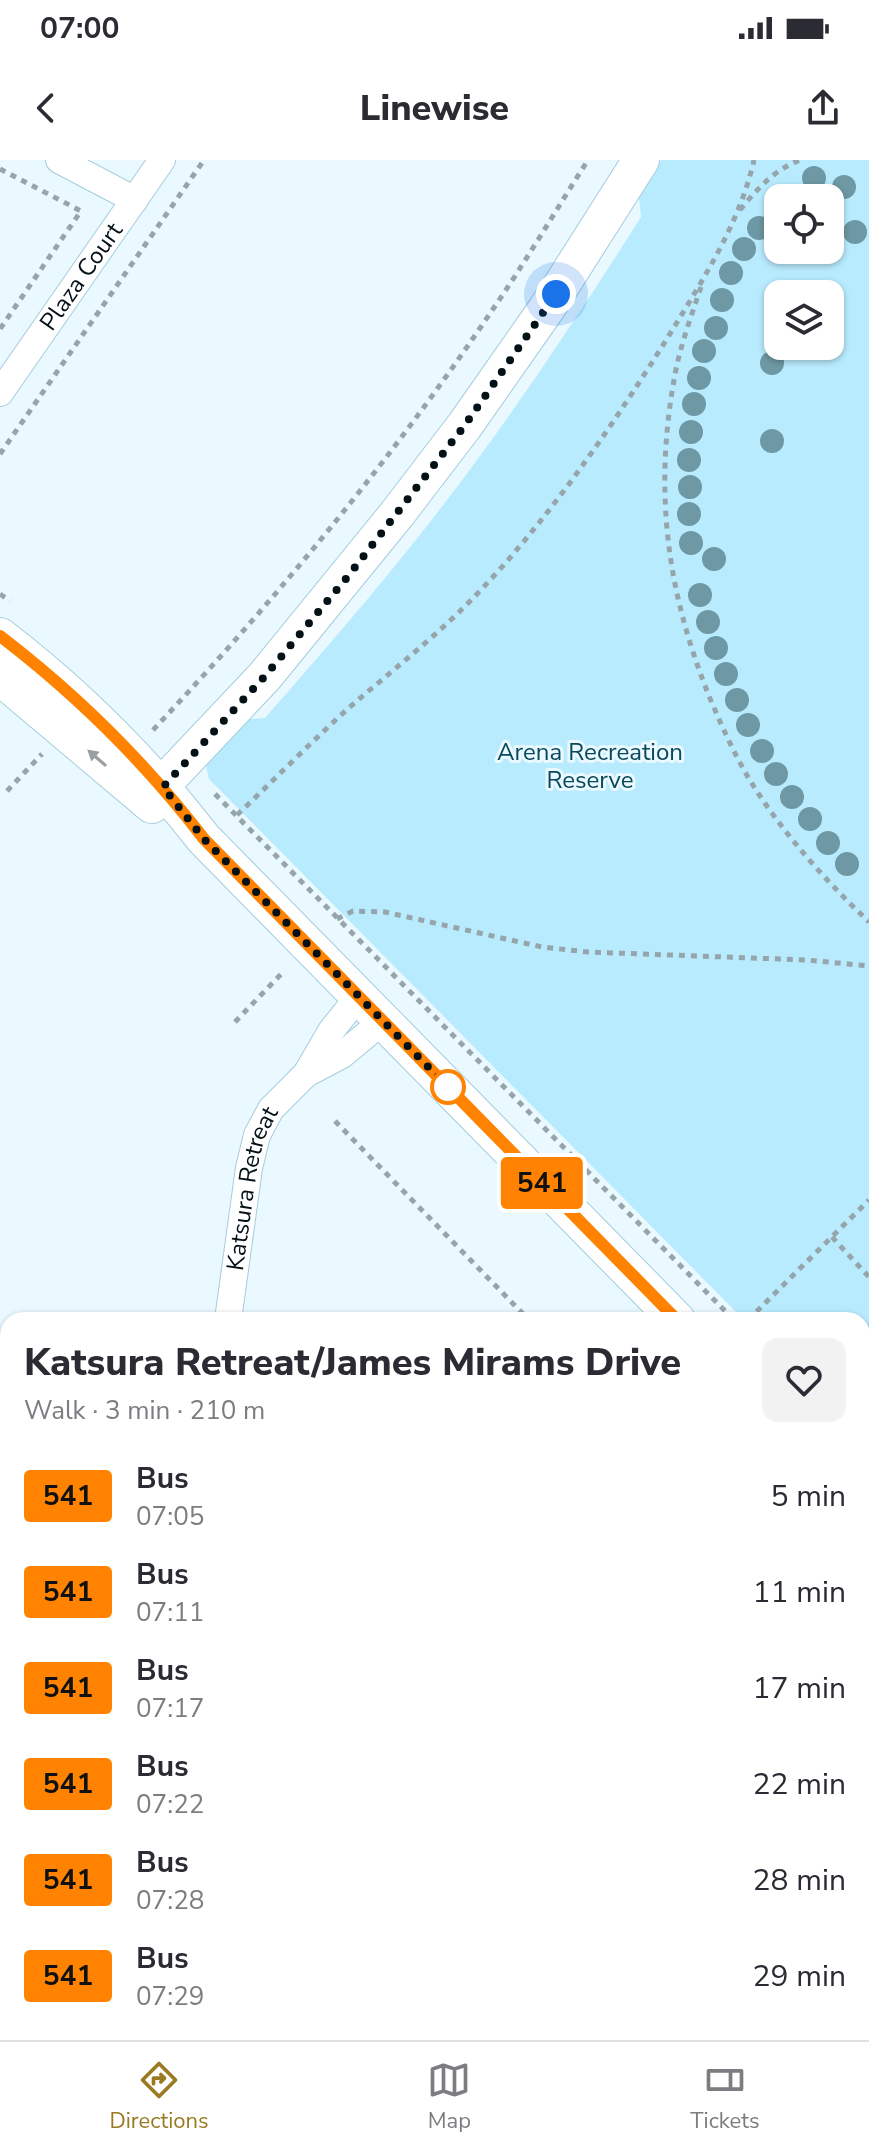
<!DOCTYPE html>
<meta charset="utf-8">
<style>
body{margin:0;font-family:"Nunito Sans",sans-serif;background:#f2f2f3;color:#2b2b33;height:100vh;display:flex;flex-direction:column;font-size:30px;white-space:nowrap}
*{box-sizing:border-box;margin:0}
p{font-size:26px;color:#7c7c81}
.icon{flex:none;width:44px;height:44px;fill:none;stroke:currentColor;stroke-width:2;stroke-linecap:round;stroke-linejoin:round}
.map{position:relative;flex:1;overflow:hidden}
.sheet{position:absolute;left:0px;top:1152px;width:870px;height:728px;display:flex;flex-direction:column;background:#fff;border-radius:24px 24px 0 0;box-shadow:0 2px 6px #0004}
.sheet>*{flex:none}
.badge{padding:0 16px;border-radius:6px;font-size:28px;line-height:52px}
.buttons{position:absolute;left:764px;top:24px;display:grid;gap:16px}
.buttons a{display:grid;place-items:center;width:80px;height:80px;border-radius:16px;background:#fff;box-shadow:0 2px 6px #0004;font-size:40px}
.you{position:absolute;width:40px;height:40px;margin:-20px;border:6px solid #fff;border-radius:50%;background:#1a73e8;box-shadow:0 0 0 12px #1a73e833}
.map>.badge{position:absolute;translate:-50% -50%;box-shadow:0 0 0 4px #fff}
.round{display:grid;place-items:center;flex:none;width:84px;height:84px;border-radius:16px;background:#f2f2f3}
.overview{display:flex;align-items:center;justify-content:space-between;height:136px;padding:0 24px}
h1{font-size:38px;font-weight:800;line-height:60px}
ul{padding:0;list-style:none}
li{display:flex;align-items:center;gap:24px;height:96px;padding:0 24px}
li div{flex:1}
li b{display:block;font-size:30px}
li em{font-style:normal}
li .badge{min-width:88px;font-weight:700;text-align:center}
.status{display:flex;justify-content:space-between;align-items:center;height:56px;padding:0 40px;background:#fff;direction:ltr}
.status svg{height:22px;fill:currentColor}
header{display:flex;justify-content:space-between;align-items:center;height:104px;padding:0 24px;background:#fff;font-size:36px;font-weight:800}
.tab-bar{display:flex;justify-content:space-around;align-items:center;height:112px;border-top:2px solid #e1e1e2;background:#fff;font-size:22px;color:#7c7c81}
.tab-bar a{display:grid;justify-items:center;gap:4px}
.tab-bar .selected{color:#9b7a24}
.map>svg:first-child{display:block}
</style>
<div class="status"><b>07:00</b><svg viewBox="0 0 49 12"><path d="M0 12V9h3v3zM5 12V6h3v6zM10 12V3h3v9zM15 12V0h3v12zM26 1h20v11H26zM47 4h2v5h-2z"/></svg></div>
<header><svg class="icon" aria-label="back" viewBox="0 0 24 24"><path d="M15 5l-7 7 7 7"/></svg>Linewise<svg class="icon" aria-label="share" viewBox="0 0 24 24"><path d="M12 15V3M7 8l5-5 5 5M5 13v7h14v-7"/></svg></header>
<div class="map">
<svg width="869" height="1880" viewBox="0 0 869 1880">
<rect width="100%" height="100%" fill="#e9f9ff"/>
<g fill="#b9ebfe" fill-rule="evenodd">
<path d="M661 0H869V1286L862 1279V1160H744L209 619 206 606 248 559 265 558C321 494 377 430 430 362 506 265 575 161 641 57L639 38ZM778 38H830V90H778ZM778 134H830V186H778Z"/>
<polygon points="0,1437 8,1439 8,1872 862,1872 863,1780 869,1781 869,1880 0,1880"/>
</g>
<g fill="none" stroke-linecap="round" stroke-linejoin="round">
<g stroke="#a5cddc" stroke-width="28">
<g id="street">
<polyline points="59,0 135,40"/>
<path id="s1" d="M0 233 162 0"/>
<polyline points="306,914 342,895 384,860"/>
<path id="s2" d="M228 1160 249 1008 257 975 271 949 306 914 331 871 359 836"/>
<polyline points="0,1418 8,1419"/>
<polyline points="862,1764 869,1764"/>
</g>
</g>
<g stroke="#a5cddc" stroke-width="38">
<g id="secondary">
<path d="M0 476C77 535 144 602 204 679L677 1160"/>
<polyline points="0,517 152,645"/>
<polyline points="147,641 265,516 397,354 465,265 547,148 641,0"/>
<polyline points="862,1347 869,1354"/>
</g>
</g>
<g stroke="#96a5ab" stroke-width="5" stroke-dasharray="6 6" stroke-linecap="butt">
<polyline points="0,9 81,51 0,169"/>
<path d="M740 50C757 29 774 10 800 0"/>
<path d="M701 127C691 157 679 189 674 220 654 333 667 431 709 536 723 569 738 603 758 633 789 680 829 724 869 762"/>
<polyline points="0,294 204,0"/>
<polyline points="0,434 10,441"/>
<path d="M153 570C277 438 392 299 493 149 526 101 556 50 588 0"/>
<polyline points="7,631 42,594"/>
<polyline points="215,634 734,1160"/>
<path d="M237 655C275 619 312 581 351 546 394 509 439 474 478 433 553 354 616 261 673 169 705 116 740 62 754 0"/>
<polyline points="337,759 353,751 385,752 542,787 588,792 807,800 869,806"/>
<polyline points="235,862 285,810"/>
<polyline points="335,961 529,1160"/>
<polyline points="832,1077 869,1117"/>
<polyline points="748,1160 869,1040"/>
<polyline points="862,1289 869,1296"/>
<polyline points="0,1482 8,1485"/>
<polyline points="0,1495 8,1496"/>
<polyline points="862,1498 869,1505"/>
</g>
<use href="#street" stroke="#fff" stroke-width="26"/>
<use href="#secondary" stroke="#fff" stroke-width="36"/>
</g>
<g fill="#6e98a4">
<circle cx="814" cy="18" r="12"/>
<circle cx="844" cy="27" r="12"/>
<circle cx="759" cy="68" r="12"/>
<circle cx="855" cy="72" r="12"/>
<circle cx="744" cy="89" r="12"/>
<circle cx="731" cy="113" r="12"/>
<circle cx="722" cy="140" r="12"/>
<circle cx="716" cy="168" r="12"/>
<circle cx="704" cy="191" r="12"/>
<circle cx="772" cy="203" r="12"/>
<circle cx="699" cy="218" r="12"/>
<circle cx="694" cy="244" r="12"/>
<circle cx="691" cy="272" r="12"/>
<circle cx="772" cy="281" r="12"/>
<circle cx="689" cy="300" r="12"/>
<circle cx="690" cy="327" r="12"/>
<circle cx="689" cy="354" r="12"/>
<circle cx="691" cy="383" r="12"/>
<circle cx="714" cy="399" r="12"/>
<circle cx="700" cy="435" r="12"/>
<circle cx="708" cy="462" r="12"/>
<circle cx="716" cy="488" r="12"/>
<circle cx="726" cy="514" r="12"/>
<circle cx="737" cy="540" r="12"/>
<circle cx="748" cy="565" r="12"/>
<circle cx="762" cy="591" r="12"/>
<circle cx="776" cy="614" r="12"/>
<circle cx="792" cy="637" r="12"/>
<circle cx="810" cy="659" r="12"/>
<circle cx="828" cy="683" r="12"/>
<circle cx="847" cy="704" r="12"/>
</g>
<defs><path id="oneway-solid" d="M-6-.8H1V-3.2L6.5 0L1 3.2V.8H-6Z" transform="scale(2)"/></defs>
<use fill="#9a9fa1" href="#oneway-solid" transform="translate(97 598) rotate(-139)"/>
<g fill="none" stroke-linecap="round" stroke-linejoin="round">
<g stroke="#fff" stroke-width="18">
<path id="line" d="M0 476C77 535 145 602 204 679L677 1160"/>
</g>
<use href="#line" stroke="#ff8200" stroke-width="12"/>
<polyline stroke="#031015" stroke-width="8" stroke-dasharray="0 14.4" points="448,927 204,679 163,627 265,516 349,415 465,265 556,134"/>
</g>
<circle fill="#fff" stroke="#ff8200" stroke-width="4" cx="448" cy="927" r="16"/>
<g text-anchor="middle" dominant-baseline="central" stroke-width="6" stroke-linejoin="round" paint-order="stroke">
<g font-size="24" fill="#031015" stroke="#e9f9ff">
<text stroke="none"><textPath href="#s1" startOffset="142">Plaza Court</textPath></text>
<text stroke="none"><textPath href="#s2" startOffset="134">Katsura Retreat</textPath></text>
</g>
<g font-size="24" fill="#09485a" stroke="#e9f9ff">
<text x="590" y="592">Arena Recreation<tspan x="590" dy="28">Reserve</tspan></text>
</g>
</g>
</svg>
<div class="buttons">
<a><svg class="icon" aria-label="locate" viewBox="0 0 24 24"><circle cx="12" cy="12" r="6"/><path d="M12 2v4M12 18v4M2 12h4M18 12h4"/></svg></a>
<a><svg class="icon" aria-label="layers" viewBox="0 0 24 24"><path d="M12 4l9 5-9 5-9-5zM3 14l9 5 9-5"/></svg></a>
</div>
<div class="you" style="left:556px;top:134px"></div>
<b class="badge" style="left:542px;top:1023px;background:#ff8200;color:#111">541</b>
<section class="sheet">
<div class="overview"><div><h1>Katsura Retreat/James Mirams Drive</h1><p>Walk · 3 min · 210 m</p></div><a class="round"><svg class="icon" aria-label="heart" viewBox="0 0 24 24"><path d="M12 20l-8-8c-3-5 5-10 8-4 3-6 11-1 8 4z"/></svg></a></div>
<ul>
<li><span class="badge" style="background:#ff8200;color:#111">541</span><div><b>Bus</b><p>07:05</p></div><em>5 min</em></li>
<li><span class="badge" style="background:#ff8200;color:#111">541</span><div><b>Bus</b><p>07:11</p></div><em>11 min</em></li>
<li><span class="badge" style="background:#ff8200;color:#111">541</span><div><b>Bus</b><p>07:17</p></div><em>17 min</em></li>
<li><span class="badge" style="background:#ff8200;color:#111">541</span><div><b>Bus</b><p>07:22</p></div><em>22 min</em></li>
<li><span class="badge" style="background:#ff8200;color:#111">541</span><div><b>Bus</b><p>07:28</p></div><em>28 min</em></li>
<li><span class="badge" style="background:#ff8200;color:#111">541</span><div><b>Bus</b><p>07:29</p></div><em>29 min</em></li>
</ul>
</section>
</div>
<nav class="tab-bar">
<a class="selected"><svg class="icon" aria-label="directions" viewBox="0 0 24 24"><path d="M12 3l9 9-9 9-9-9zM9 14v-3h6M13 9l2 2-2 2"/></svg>Directions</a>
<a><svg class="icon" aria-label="map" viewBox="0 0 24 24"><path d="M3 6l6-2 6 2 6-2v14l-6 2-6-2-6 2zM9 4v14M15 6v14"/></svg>Map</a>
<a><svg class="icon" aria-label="tickets" viewBox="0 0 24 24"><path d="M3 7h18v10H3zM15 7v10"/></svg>Tickets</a>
</nav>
